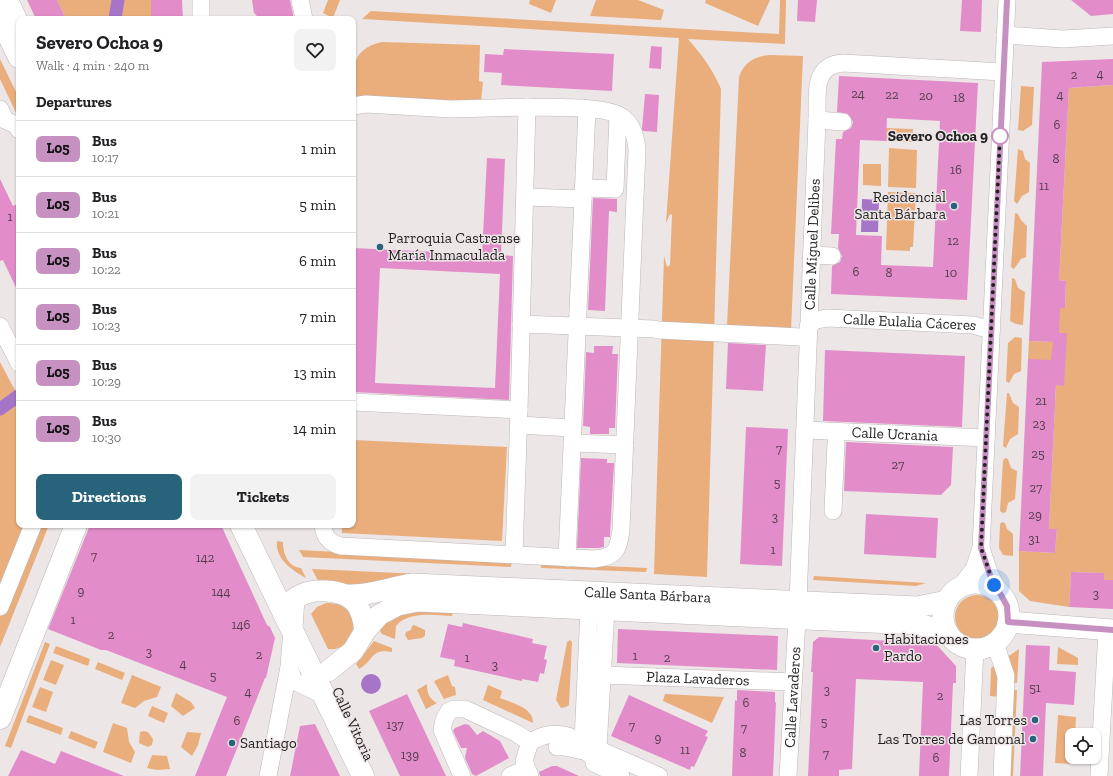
<!DOCTYPE html>
<meta charset="utf-8">
<style>
body{margin:0;font-family:"Zilla Slab",serif;background:#f2f2f2;color:#202124;height:100vh;display:flex;flex-direction:column;font-size:15px;white-space:nowrap}
*{box-sizing:border-box;margin:0}
p{font-size:13px;color:#757577}
.icon{flex:none;width:22px;height:22px;fill:none;stroke:currentColor;stroke-width:2;stroke-linecap:round;stroke-linejoin:round}
.map{position:relative;flex:1;overflow:hidden}
.details{position:absolute;left:16px;top:16px;width:340px;height:512px;display:flex;flex-direction:column;background:#fff;border-radius:8px;box-shadow:0 1px 3px #0004}
.details>*{flex:none}
.badge{padding:0 8px;border-radius:6px;font-size:14px;line-height:26px}
.controls{position:absolute;left:1065px;top:728px;display:grid;gap:8px}
.controls a{display:grid;place-items:center;width:36px;height:36px;border-radius:8px;background:#fff;box-shadow:0 1px 3px #0004;font-size:20px}
.you{position:absolute;width:20px;height:20px;margin:-10px;border:3px solid #fff;border-radius:50%;background:#1a73e8;box-shadow:0 0 0 6px #1a73e833}
.map>.badge{position:absolute;translate:-50% -50%;box-shadow:0 0 0 2px #fff}
h2{padding:0 20px;font-size:15px;line-height:36px}
.round{display:grid;place-items:center;flex:none;width:42px;height:42px;border-radius:8px;background:#f2f2f2}
.overview{display:flex;align-items:center;justify-content:space-between;height:68px;padding:0 20px}
h1{font-size:19px;font-weight:700;line-height:30px}
.primary-button{display:flex;gap:8px;margin-top:auto;padding:8px 20px}
.primary-button a{flex:1;height:46px;border-radius:8px;background:#27637b;color:#fff;font-size:16px;font-weight:700;line-height:46px;text-align:center}
.primary-button a+a{background:#f2f2f2;color:#202124}
ul{padding:0;list-style:none}
li{display:flex;align-items:center;gap:12px;height:56px;padding:0 20px;border-top:1px solid #e0e0e0}
li div{flex:1}
li b{display:block;font-size:15px}
li em{font-style:normal}
li .badge{min-width:44px;font-weight:700;text-align:center}
.map>svg:first-child{display:block}
</style>
<div class="map">
<svg width="1113" height="776" viewBox="0 0 1113 776">
<rect width="100%" height="100%" fill="#ede6e7"/>
<g fill="#e9ae7c">
<polygon points="57,0 151,0 151,19 66,19"/>
<polygon points="328,0 340,0 333,18 323,13"/>
<polygon points="530,0 556,0 551,13 529,4"/>
<polygon points="596,0 638,0 664,10 661,20 590,16"/>
<polygon points="706,0 770,0 758,26 705,3"/>
<path d="M780 0H786L785 44 688 39C702 55 713 70 721 89L707 577 654 574 664 256 667 267 670 265 672 215 670 214 666 223 679 38 362 19 371 11 779 34Z"/>
<path d="M382 42 480 45 479 81 483 82 481 102 353 101C353 74 348 49 382 42Z"/>
<path d="M770 55 803 56 791 330 727 326 739 77C744 62 755 56 770 55Z"/>
<polygon points="0,59 19,98 19,119 0,79"/>
<polygon points="1113,85 1113,580 1104,580 1104,573 1071,572 1069,607 1030,601 1019,591 1019,551 1055,553 1057,529 1049,529 1056,385 1064,385 1028,359 1029,341 1053,342 1053,343 1067,334 1058,333 1059,325 1030,323 1031,307 1065,308 1066,281 1059,280 1069,88"/>
<polygon points="1021,86 1034,87 1032,125 1023,131 1018,130"/>
<polygon points="886,128 913,129 912,142 886,141"/>
<polygon points="889,148 917,150 916,188 888,187"/>
<polygon points="1018,149 1023,151 1025,159 1030,163 1029,192 1022,196 1017,204 1014,201"/>
<polygon points="863,164 881,164 881,186 863,185"/>
<polygon points="888,192 916,193 913,247 910,247 910,251 886,250"/>
<polygon points="1015,213 1018,214 1021,220 1027,226 1026,257 1021,259 1014,269 1011,267"/>
<polygon points="1012,278 1015,279 1018,288 1025,292 1023,325 1016,324 1010,321"/>
<polygon points="1015,337 1022,338 1021,371 1014,374 1009,383 1006,381 1008,343"/>
<polygon points="0,362 19,398 19,525 49,525 0,647"/>
<polygon points="1007,393 1009,393 1013,403 1019,407 1018,434 1010,439 1006,448 1003,446"/>
<polygon points="353,440 507,447 502,541 342,533 342,525 353,525"/>
<polygon points="1005,458 1008,459 1011,468 1017,471 1015,499 1008,503 1006,512 1003,513 1000,511 1003,461"/>
<polygon points="1002,522 1005,523 1007,529 1013,534 1013,556 1003,555 999,548 1000,524"/>
<path d="M277 541 283 542C283 554 288 567 301 568L306 578C292 570 275 559 277 541Z"/>
<polygon points="299,550 512,561 511,567 303,557"/>
<polygon points="541,563 647,568 646,572 541,568"/>
<polygon points="312,569 464,576 364,588 318,581"/>
<polygon points="814,576 926,583 916,586 813,580"/>
<circle cx="977" cy="617" r="22"/>
<path d="M326 603 338 604 349 610C360 626 349 652 328 649L311 614 317 607Z"/>
<path d="M412 610H453L452 616C434 615 408 611 396 626L395 639 382 634 380 631C385 618 400 615 412 610Z"/>
<polygon points="414,625 425,630 425,636 422,638 408,640 405,635 406,632 411,630 412,626"/>
<polygon points="570,640 572,642 569,705 566,707 561,708 556,700 567,642"/>
<path d="M374 641 392 648V652C370 648 375 660 359 669L356 664Z"/>
<polygon points="45,642 50,644 11,748 5,746"/>
<polygon points="56,646 90,659 88,666 53,653"/>
<polygon points="1058,647 1078,658 1078,665 1057,664"/>
<polygon points="1019,649 1017,683 1011,683 1001,697 990,696 991,668"/>
<polygon points="51,660 64,665 56,685 43,680"/>
<polygon points="98,662 125,673 122,680 95,669"/>
<polygon points="132,675 161,687 157,697 144,701 135,708 121,703"/>
<polygon points="448,675 452,686 455,687 456,695 444,699 434,681"/>
<path d="M427 684C427 694 429 698 437 703L426 709 417 690Z"/>
<path d="M488 685 502 691 500 698C512 703 534 708 533 723L483 700Z"/>
<polygon points="40,687 53,692 46,712 32,707"/>
<polygon points="1011,690 1017,690 1013,776 1007,776"/>
<polygon points="176,693 191,702 195,708 183,716 171,706"/>
<polygon points="665,694 724,697 712,723 663,701"/>
<polygon points="152,706 168,713 164,723 148,716"/>
<polygon points="29,715 63,728 61,735 26,722"/>
<polygon points="1058,715 1076,717 1075,735 1072,735 1073,764 1055,763"/>
<polygon points="113,723 127,728 129,742 135,752 131,763 103,752"/>
<polygon points="71,731 98,742 95,749 68,738"/>
<polygon points="144,731 148,732 153,739 152,745 148,747 139,743 140,732"/>
<polygon points="187,732 201,733 198,745 192,756 181,747"/>
<polygon points="152,755 167,756 170,769 157,770 147,768"/>
</g>
<g fill="#a675c7">
<polygon points="862,199 879,200 878,232 861,232"/>
<circle cx="371" cy="684" r="10"/>
</g>
<g fill="none" stroke-linecap="round" stroke-linejoin="round">
<g stroke="#a675c7" stroke-width="13">
<polyline points="115,19 118,0"/>
<polyline points="0,409 18,396"/>
</g>
</g>
<g fill="#e28dca" fill-rule="evenodd">
<polygon points="27,0 57,0 66,19 36,19"/>
<polygon points="151,0 182,0 183,19 151,19"/>
<polygon points="252,0 290,0 294,19 260,19 254,13"/>
<polygon points="798,0 817,0 815,22 797,21"/>
<polygon points="962,0 982,0 981,32 960,31"/>
<polygon points="1071,0 1113,0 1113,14 1091,16"/>
<polygon points="651,46 662,47 661,69 649,68"/>
<polygon points="504,49 614,54 612,91 501,85 502,73 484,72 485,54 503,55"/>
<polygon points="1113,59 1113,85 1069,88 1059,280 1066,281 1065,308 1060,308 1059,333 1067,333 1064,386 1056,385 1049,529 1057,529 1055,553 1019,551 1028,359 1051,360 1053,342 1029,341 1042,62"/>
<path d="M839 76 978 83 967 300 831 294 832 266 840 262 842 256 838 248 839 234H831L836 139H842L843 132 851 128 853 122 848 114 837 112ZM887 118 940 121 933 267 881 265 882 236 856 235 860 140 886 141Z"/>
<polygon points="645,94 659,95 657,132 643,131 642,129"/>
<path d="M487 158 505 159 501 255 513 256 509 400 353 392V248L482 254ZM380 268 500 274 495 388 375 383Z"/>
<polygon points="0,179 13,206 19,203 19,294 3,260 0,261"/>
<polygon points="593,198 617,199 617,212 609,211 605,311 588,310"/>
<polygon points="728,343 766,345 763,391 726,389"/>
<polygon points="594,346 613,346 612,354 618,354 615,428 609,428 609,434 590,434 590,427 583,426 586,352 594,353"/>
<polygon points="825,350 965,356 962,427 823,421"/>
<polygon points="746,427 788,429 782,566 740,564"/>
<polygon points="846,442 953,447 951,485 941,495 844,491"/>
<polygon points="581,458 607,459 607,463 614,463 610,535 610,537 604,537 604,547 599,548 577,548"/>
<polygon points="866,514 938,518 936,558 864,554"/>
<polygon points="90,525 221,525 267,625 270,627 275,638 266,678 265,678 226,776 195,776 227,697 106,650 101,650 48,629"/>
<polygon points="1071,572 1104,573 1104,580 1113,580 1113,609 1069,607"/>
<polygon points="463,623 533,639 532,643 547,646 544,659 547,660 544,674 540,673 538,682 522,679 522,681 454,666 455,660 440,657 448,624 462,627"/>
<polygon points="618,629 778,636 777,670 617,663"/>
<polygon points="819,637 927,643 927,641 934,642 956,666 956,683 953,683 949,776 919,776 923,682 856,679 852,769 839,770 839,776 808,776 813,672 811,672 813,642"/>
<polygon points="1026,645 1050,646 1049,670 1076,672 1074,705 1046,703 1043,776 1020,776"/>
<polygon points="737,690 775,692 775,702 776,703 773,776 732,776 735,700 737,701"/>
<polygon points="407,694 446,776 400,776 369,711"/>
<polygon points="629,695 708,731 705,736 708,737 694,767 691,766 690,770 611,736"/>
<polygon points="315,724 340,776 290,776 300,726"/>
<polygon points="465,724 469,725 477,735 483,731 500,741 509,758 476,776 472,774 465,758 467,748 461,748 453,731 455,728"/>
<polygon points="21,750 55,764 61,751 124,776 8,776"/>
<polygon points="552,766 557,766 579,776 540,776 539,772"/>
</g>
<g fill="none" stroke-linecap="round" stroke-linejoin="round">
<g stroke="#bcb6b7" stroke-width="18">
<g id="minor">
<polyline points="300,0 304,19"/>
<polyline points="201,19 201,0"/>
<polyline points="1005,35 1063,39 1113,36"/>
<polyline points="353,106 366,104 451,109 527,107 519,410 353,402"/>
<polyline points="0,109 5,120 16,125 19,130"/>
<polyline points="817,120 843,122"/>
<polyline points="583,188 615,189 618,115"/>
<polyline points="525,197 583,199"/>
<polyline points="811,255 832,256"/>
<polyline points="521,324 654,329"/>
<polyline points="0,326 19,363"/>
<path id="s1" d="M808 327 815 320 828 318 973 325 991 330"/>
<polyline points="658,330 800,337"/>
<polyline points="519,425 572,428"/>
<path id="s2" d="M805 430 986 438"/>
<polyline points="572,443 625,445"/>
<polyline points="833,511 836,442"/>
<path d="M323 525C324 537 329 543 341 546L594 559C616 557 618 551 621 530L637 150C636 138 632 124 622 117 606 105 549 108 527 107"/>
<polyline points="981,548 990,575 1000,594"/>
<polyline points="514,555 519,410"/>
<polyline points="567,558 587,109"/>
<polyline points="959,588 974,569 981,548 1007,0"/>
<path id="s3" d="M798 601 817 120C818 96 811 65 843 63L1003 72"/>
<polyline points="0,607 33,525"/>
<polyline points="589,609 583,742 588,753 603,767"/>
<polyline points="995,643 1006,676 1002,776"/>
<polyline points="289,667 293,679 296,682 325,696"/>
<path id="s4" d="M603 675 793 682"/>
<path d="M530 742C543 735 552 732 568 736L659 776"/>
<path d="M557 747C571 745 589 757 598 748L606 610"/>
<polyline points="594,763 621,776"/>
<polyline points="268,776 289,667 292,629"/>
<polyline points="462,776 442,730 444,720 449,711 454,709 465,709 516,733 530,742"/>
<polyline points="510,776 526,769"/>
<polyline points="530,776 524,761 530,742"/>
<path id="s5" d="M788 776 797 619"/>
<polyline points="969,776 975,649"/>
<polyline points="1099,776 1107,630"/>
</g>
</g>
<g stroke="#bcb6b7" stroke-width="22">
<g id="major">
<circle cx="976" cy="616" r="33"/>
<path id="s6" d="M348 595C370 596 391 587 413 584L917 607 947 601"/>
<polyline points="1008,622 1113,630"/>
<path d="M292 627 294 599C305 592 314 590 327 591 353 593 362 605 365 631"/>
<polyline points="328,671 353,651 365,631 379,615 398,605 418,601 916,624 947,631"/>
</g>
</g>
<g stroke="#bcb6b7" stroke-width="23">
<g id="highway">
<polyline points="7,0 19,26"/>
<polyline points="0,18 19,57"/>
<polyline points="241,525 363,776"/>
<polyline points="0,718 76,525"/>
</g>
</g>
<use href="#minor" stroke="#fff" stroke-width="17"/>
<use href="#major" stroke="#fff" stroke-width="21"/>
<use href="#highway" stroke="#fff" stroke-width="22"/>
</g>
<g fill="none" stroke-linecap="round" stroke-linejoin="round">
<g stroke="#fff" stroke-width="9">
<polyline id="line" points="1007,0 981,548 990,575 1007,606 1008,622 1113,630"/>
</g>
<use href="#line" stroke="#c691c1" stroke-width="6"/>
<polyline stroke="#232121" stroke-width="4" stroke-dasharray="0 7.2" points="994,585 981,548 1000,136"/>
</g>
<circle fill="#fff" stroke="#c691c1" stroke-width="2" cx="1000" cy="136" r="8"/>
<g fill="#27637b" stroke="#ede6e7" stroke-width="1.5">
<circle cx="954" cy="206" r="4"/>
<circle cx="380" cy="247" r="4"/>
<circle cx="876" cy="648" r="4"/>
<circle cx="1035" cy="720" r="4"/>
<circle cx="1033" cy="739" r="4"/>
<circle cx="232" cy="743" r="4"/>
</g>
<g text-anchor="middle" dominant-baseline="central" stroke-width="3" stroke-linejoin="round" paint-order="stroke">
<g font-size="13" fill="#533c4b">
<text x="1100" y="73">4</text>
<text x="1074" y="74">2</text>
<text x="858" y="93">24</text>
<text x="892" y="94">22</text>
<text x="1060" y="94">4</text>
<text x="926" y="95">20</text>
<text x="959" y="97">18</text>
<text x="1057" y="124">6</text>
<text x="1056" y="158">8</text>
<text x="956" y="169">16</text>
<text x="1044" y="185">11</text>
<text x="10" y="216">1</text>
<text x="953" y="240">12</text>
<text x="856" y="271">6</text>
<text x="889" y="272">8</text>
<text x="951" y="272">10</text>
<text x="1041" y="400">21</text>
<text x="1039" y="423">23</text>
<text x="779" y="448">7</text>
<text x="1038" y="453">25</text>
<text x="898" y="464">27</text>
<text x="777" y="482">5</text>
<text x="1036" y="487">27</text>
<text x="1035" y="514">29</text>
<text x="775" y="516">3</text>
<text x="1034" y="538">31</text>
<text x="773" y="549">1</text>
<text x="94" y="555">7</text>
<text x="205" y="557">142</text>
<text x="81" y="590">9</text>
<text x="221" y="591">144</text>
<text x="1096" y="593">3</text>
<text x="73" y="619">1</text>
<text x="241" y="624">146</text>
<text x="111" y="634">2</text>
<text x="149" y="651">3</text>
<text x="259" y="654">2</text>
<text x="635" y="655">1</text>
<text x="467" y="657">1</text>
<text x="667" y="657">2</text>
<text x="183" y="663">4</text>
<text x="495" y="664">3</text>
<text x="213" y="675">5</text>
<text x="1035" y="687">51</text>
<text x="827" y="689">3</text>
<text x="248" y="691">4</text>
<text x="940" y="695">2</text>
<text x="746" y="702">6</text>
<text x="237" y="720">6</text>
<text x="824" y="721">5</text>
<text x="395" y="724">137</text>
<text x="632" y="725">7</text>
<text x="744" y="727">7</text>
<text x="658" y="737">9</text>
<text x="685" y="749">11</text>
<text x="743" y="752">8</text>
<text x="826" y="753">7</text>
<text x="410" y="754">139</text>
<text x="936" y="757">6</text>
</g>
<g font-size="15" font-weight="bold" fill="#232121" stroke="#ede6e7" text-anchor="end">
<text x="988" y="136">Severo Ochoa 9</text>
</g>
<g font-size="15" fill="#232121" stroke="#ede6e7" text-anchor="end">
<text x="946" y="197">Residencial<tspan x="946" dy="17">Santa Bárbara</tspan></text>
<text x="388" y="238" text-anchor="start">Parroquia Castrense<tspan x="388" dy="17">María Inmaculada</tspan></text>
<text x="884" y="639" text-anchor="start">Habitaciones<tspan x="884" dy="17">Pardo</tspan></text>
<text x="1027" y="720">Las Torres</text>
<text x="1025" y="739">Las Torres de Gamonal</text>
<text x="240" y="743" text-anchor="start">Santiago</text>
</g>
<g font-size="15" fill="#232121" stroke="#ede6e7">
<text stroke="none"><textPath href="#s3" startOffset="357">Calle Miguel Delibes</textPath></text>
<text stroke="none"><textPath href="#s1" startOffset="105">Calle Eulalia Cáceres</textPath></text>
<text stroke="none"><textPath href="#s2" startOffset="90">Calle Ucrania</textPath></text>
<text stroke="none"><textPath href="#s6" startOffset="301">Calle Santa Bárbara</textPath></text>
<text stroke="none"><textPath href="#s4" startOffset="95">Plaza Lavaderos</textPath></text>
<text stroke="none"><textPath href="#s5" startOffset="79">Calle Lavaderos</textPath></text>
<text transform="translate(353 724) rotate(65)">Calle Vitoria</text>
</g>
</g>
</svg>
<div class="controls">
<a><svg class="icon" aria-label="locate" viewBox="0 0 24 24"><circle cx="12" cy="12" r="6"/><path d="M12 2v4M12 18v4M2 12h4M18 12h4"/></svg></a>
</div>
<div class="you" style="left:994px;top:585px"></div>
<section class="details">
<div class="overview"><div><h1>Severo Ochoa 9</h1><p>Walk · 4 min · 240 m</p></div><a class="round"><svg class="icon" aria-label="heart" viewBox="0 0 24 24"><path d="M12 20l-8-8c-3-5 5-10 8-4 3-6 11-1 8 4z"/></svg></a></div>
<h2>Departures</h2>
<ul>
<li><span class="badge" style="background:#c691c1;color:#111">L05</span><div><b>Bus</b><p>10:17</p></div><em>1 min</em></li>
<li><span class="badge" style="background:#c691c1;color:#111">L05</span><div><b>Bus</b><p>10:21</p></div><em>5 min</em></li>
<li><span class="badge" style="background:#c691c1;color:#111">L05</span><div><b>Bus</b><p>10:22</p></div><em>6 min</em></li>
<li><span class="badge" style="background:#c691c1;color:#111">L05</span><div><b>Bus</b><p>10:23</p></div><em>7 min</em></li>
<li><span class="badge" style="background:#c691c1;color:#111">L05</span><div><b>Bus</b><p>10:29</p></div><em>13 min</em></li>
<li><span class="badge" style="background:#c691c1;color:#111">L05</span><div><b>Bus</b><p>10:30</p></div><em>14 min</em></li>
</ul>
<div class="primary-button"><a>Directions</a><a>Tickets</a></div>
</section>
</div>
